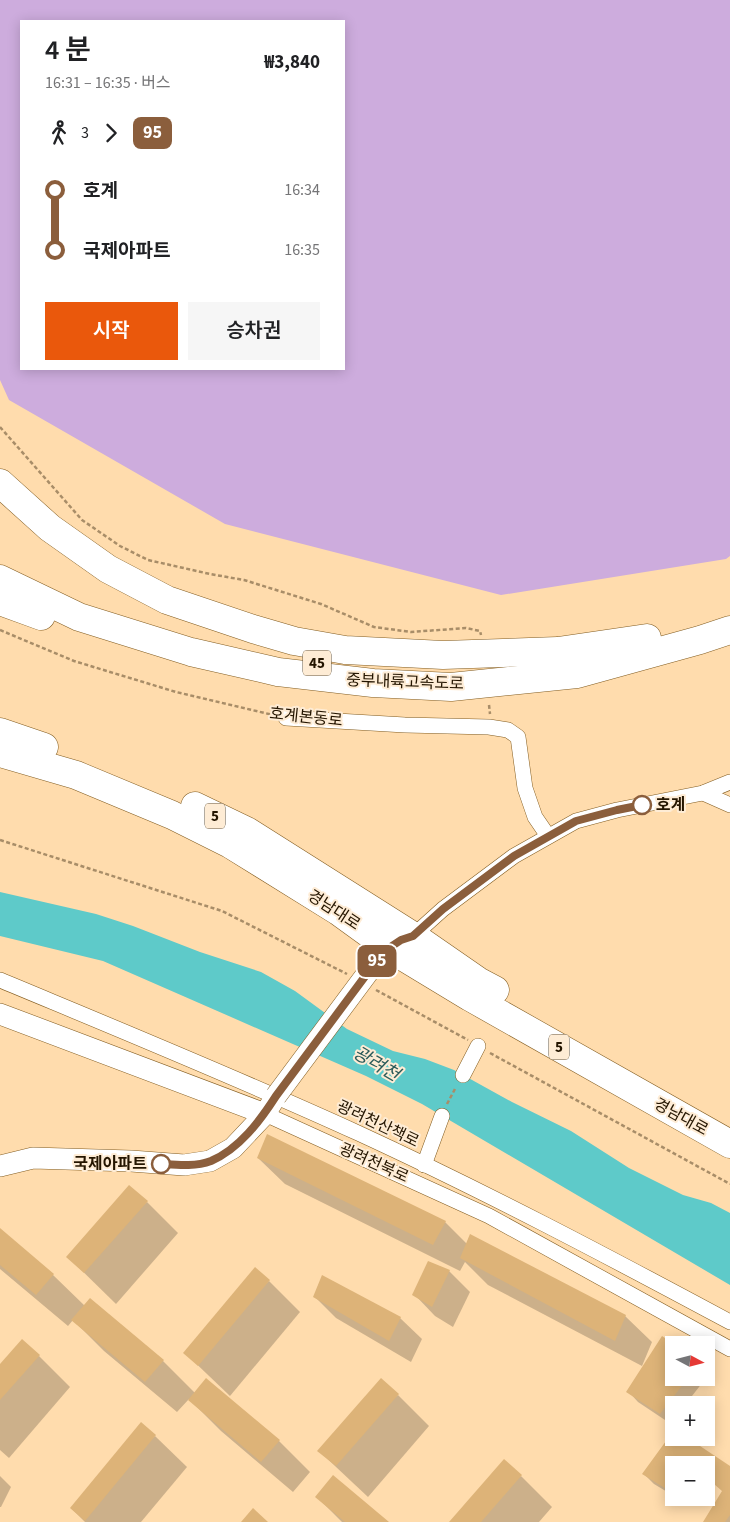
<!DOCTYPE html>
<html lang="ko">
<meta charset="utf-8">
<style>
body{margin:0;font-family:"Source Sans 3","Noto Sans KR",sans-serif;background:#f6f6f6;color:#202124;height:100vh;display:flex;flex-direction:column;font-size:19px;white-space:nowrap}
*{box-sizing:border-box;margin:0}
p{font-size:16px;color:#757577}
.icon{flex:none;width:28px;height:28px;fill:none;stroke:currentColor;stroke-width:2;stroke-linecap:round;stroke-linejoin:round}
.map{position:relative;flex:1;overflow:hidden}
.side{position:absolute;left:20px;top:20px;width:325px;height:350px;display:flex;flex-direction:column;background:#fff;border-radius:0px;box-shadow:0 2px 12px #0003}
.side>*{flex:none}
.badge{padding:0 10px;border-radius:8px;font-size:18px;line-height:32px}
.needle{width:32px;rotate:97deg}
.controls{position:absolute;left:665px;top:1336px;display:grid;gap:10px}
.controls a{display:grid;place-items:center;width:50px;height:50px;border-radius:0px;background:#fff;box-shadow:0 2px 12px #0003;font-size:25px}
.map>.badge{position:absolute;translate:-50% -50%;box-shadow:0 0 0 2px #fff}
.legs{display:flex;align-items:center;gap:8px;height:55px;padding:0 25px;font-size:16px}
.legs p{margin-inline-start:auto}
.overview{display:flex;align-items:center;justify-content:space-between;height:85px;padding:0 25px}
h1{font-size:28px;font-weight:600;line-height:38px}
.action{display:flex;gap:10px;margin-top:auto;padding:10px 25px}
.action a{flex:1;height:58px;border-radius:0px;background:#ea580c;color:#fff;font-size:20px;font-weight:600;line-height:58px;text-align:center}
.action a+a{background:#f6f6f6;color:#202124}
ul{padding:0 25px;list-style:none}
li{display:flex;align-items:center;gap:18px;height:60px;font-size:19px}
li i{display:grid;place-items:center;width:8px;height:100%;margin:0 6px;background:currentColor}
li i::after{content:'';width:12px;height:12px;margin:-6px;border:4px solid;border-radius:50%;background:#fff}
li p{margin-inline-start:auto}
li:first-child i{background:linear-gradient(#0000 50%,currentColor 0)}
li:last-child i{background:linear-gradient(currentColor 50%,#0000 0)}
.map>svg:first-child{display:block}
</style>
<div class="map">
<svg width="730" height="1522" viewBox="0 0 730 1522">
<rect width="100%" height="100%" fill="#ffdcad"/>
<path fill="#cdacdd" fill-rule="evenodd" d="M0 0H730V556L726 559 501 595 225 524 9 400 0 380ZM21 21H344V369H21Z"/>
<polygon fill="#5ecac9" points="0,892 96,914 133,926 200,952 261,972 295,991 347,1029 393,1051 425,1059 454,1070 512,1102 571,1131 629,1168 683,1195 711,1203 730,1213 730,1285 422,1104 366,1076 103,961 0,936"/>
<g fill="#0003">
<polygon points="258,1158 445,1222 467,1244 625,1316 652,1342 642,1366 488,1285 465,1262 460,1271 285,1184"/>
<polygon points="147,1202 178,1233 116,1304 68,1257"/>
<polygon points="0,1230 53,1275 85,1306 163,1361 195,1393 279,1441 310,1472 293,1492 221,1431 189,1399 177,1412 104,1351 73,1320 68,1326 0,1269"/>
<polygon points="449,1271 470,1292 453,1327 435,1316 414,1294"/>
<polygon points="269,1281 300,1312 230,1396 185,1353"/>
<polygon points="315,1297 400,1318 422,1339 411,1362 336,1318"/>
<polygon points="39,1356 70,1387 9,1458 0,1450 0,1366"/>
<polygon points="706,1369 710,1372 706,1377"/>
<polygon points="674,1378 706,1378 685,1405 674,1405 674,1420 671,1424 638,1402 628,1391"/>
<polygon points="398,1395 429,1426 368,1497 319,1451"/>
<polygon points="155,1436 187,1467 141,1522 85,1522 71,1508"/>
<polygon points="674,1438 686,1438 730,1467 730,1522 705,1522 723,1492 706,1465 674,1465 674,1496 654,1484 644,1474"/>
<polygon points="0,1476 11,1487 1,1507 0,1507"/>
<polygon points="521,1476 552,1507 539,1522 451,1522"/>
<polygon points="317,1497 387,1522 342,1522"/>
</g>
<g fill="#ddb378">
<polygon points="267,1134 446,1221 433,1245 257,1158"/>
<polygon points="129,1185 148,1201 84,1273 66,1257"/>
<polygon points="0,1228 54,1274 36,1295 0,1265"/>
<polygon points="470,1234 626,1315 615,1341 460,1258"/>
<polygon points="428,1261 450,1270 432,1307 412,1295"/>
<polygon points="255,1267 270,1280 198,1366 183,1353"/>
<polygon points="322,1275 401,1317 389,1341 313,1297"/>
<polygon points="90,1298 164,1360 145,1382 71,1320"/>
<polygon points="662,1336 674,1344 674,1378 688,1378 660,1414 626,1392"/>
<polygon points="22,1339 40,1355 0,1400 0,1364"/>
<polygon points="206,1378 280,1440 261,1462 188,1400"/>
<polygon points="381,1378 399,1394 336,1466 317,1451"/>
<polygon points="141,1422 156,1435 85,1521 70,1508"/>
<polygon points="674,1430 674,1438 688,1438 730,1466 730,1515 725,1522 703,1522 722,1491 706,1477 706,1465 692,1465 688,1461 685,1465 674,1465 674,1482 668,1490 642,1474"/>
<polygon points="504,1459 522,1475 481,1522 449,1522"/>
<polygon points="333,1475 389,1522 345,1522 315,1497"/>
<polygon points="253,1508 268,1522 241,1522"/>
</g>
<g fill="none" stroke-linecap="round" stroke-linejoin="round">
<g stroke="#835d21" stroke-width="16">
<g id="street">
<polyline points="286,718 405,725 489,727 508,730 518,737 525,788 535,817 548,836"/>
<polyline points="703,793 730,805"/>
<polyline points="413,936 443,909 514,856 576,821 617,810 703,793 730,782"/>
<path d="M0 980C120 1030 240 1079 358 1133 484 1191 607 1256 730 1322"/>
<polyline points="463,1075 478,1046"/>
<polyline points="265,1114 489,1216 730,1349"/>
<polyline points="424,1165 442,1116"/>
</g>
</g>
<g stroke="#835d21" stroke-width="22">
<g id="secondary">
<polyline points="0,1014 265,1114"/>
<polyline points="0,1166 33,1158 131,1161 184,1165 210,1161 233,1148 265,1114 276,1096"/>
</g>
</g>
<g stroke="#835d21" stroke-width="29">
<g id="highway">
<polyline points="0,483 50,528 108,569 167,600 253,629 294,641 345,650 443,655 558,651 647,638"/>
<polyline points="0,579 79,617 191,652 278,672 373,683 451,687 577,674 700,640 730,630"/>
<polyline points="0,601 41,616"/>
<polyline points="0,732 44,747"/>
<polyline points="0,753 76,775 172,815 230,844 338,911 389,948 470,997 730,1144"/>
<polyline points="195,806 247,831 413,936 478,981 495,990"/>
</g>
</g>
<g stroke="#a88d68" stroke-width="2.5" stroke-dasharray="4 2.5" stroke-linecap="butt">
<polyline points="0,427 82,520 120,546 148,560 210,574 244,580 321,604 374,627 411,632 466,628 480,631 481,635"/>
<polyline points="0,630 74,661 176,692 273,715"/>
<polyline points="489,705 490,714"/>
<polyline points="0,840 222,911 347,974"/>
<polyline points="376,990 468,1040"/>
<polyline points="490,1053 730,1184"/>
<polyline points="447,1104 456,1087"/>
</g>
<use href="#street" stroke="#fff" stroke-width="15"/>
<use href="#secondary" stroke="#fff" stroke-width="21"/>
<use href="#highway" stroke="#fff" stroke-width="28"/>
<g stroke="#835d21" stroke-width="22" stroke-linecap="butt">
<polyline id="secondary-bridge" points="276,1096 372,967"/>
</g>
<use href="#secondary-bridge" stroke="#fff" stroke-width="21"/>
</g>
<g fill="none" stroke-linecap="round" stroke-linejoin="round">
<g stroke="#fff" stroke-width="11">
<path id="line-1" d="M161 1164C177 1165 195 1167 211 1161 239 1149 260 1121 276 1096L372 967 389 948 401 940 413 936 443 909 514 856 576 821 617 810 642 805"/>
</g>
<use href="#line-1" stroke="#8b5e3c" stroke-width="8"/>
</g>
<g fill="#fff" stroke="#8b5e3c" stroke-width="2.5">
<circle cx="642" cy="805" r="9"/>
<circle cx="161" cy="1164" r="9"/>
</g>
<g text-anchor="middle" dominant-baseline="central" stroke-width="4" stroke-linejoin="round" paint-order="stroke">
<g fill="#feecd5" stroke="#655640" stroke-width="1">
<rect x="303" y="650.5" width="28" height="25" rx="4"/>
<rect x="205" y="803.5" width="20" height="25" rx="4"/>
<rect x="549" y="1034.5" width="20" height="25" rx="4"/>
</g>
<g font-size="15" font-weight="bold" fill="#241500">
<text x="317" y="663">45</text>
<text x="215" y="816">5</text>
<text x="559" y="1047">5</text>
</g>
<g font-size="16" fill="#241500" stroke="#feecd5">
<text transform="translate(405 682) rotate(2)">중부내륙고속도로</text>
<text transform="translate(306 717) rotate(6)">호계본동로</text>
<text transform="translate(334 910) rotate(33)">경남대로</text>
<text transform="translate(681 1117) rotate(29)">경남대로</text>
<text transform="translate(378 1124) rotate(25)">광려천산책로</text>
<text transform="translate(374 1163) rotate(24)">광려천북로</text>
</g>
<g font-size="16" font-weight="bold" fill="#241500" stroke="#feecd5" text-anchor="start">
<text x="656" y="805">호계</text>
<text x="147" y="1164" text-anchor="end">국제아파트</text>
</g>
<g font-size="18" font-style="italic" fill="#2b5b5a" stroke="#feecd5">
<text transform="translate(376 1064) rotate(30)">광려천</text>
</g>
</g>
</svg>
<div class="controls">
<a><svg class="needle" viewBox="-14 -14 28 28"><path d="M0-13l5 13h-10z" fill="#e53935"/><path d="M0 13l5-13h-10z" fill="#757577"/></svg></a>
<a>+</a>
<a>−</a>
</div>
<b class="badge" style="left:377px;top:961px;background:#8b5e3c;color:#fff">95</b>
<section class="side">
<div class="overview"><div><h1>4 분</h1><p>16:31 – 16:35 · 버스</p></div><b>₩3,840</b></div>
<div class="legs"><svg class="icon" aria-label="walk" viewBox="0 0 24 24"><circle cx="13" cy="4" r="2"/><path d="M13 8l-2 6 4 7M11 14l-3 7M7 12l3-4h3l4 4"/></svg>3<svg class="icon" aria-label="forward" viewBox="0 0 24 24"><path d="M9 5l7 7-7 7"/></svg><b class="badge" style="background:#8b5e3c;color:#fff">95</b></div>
<ul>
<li><i style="color:#8b5e3c"></i><b>호계</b><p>16:34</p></li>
<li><i style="color:#8b5e3c"></i><b>국제아파트</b><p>16:35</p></li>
</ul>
<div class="action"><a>시작</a><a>승차권</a></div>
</section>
</div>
